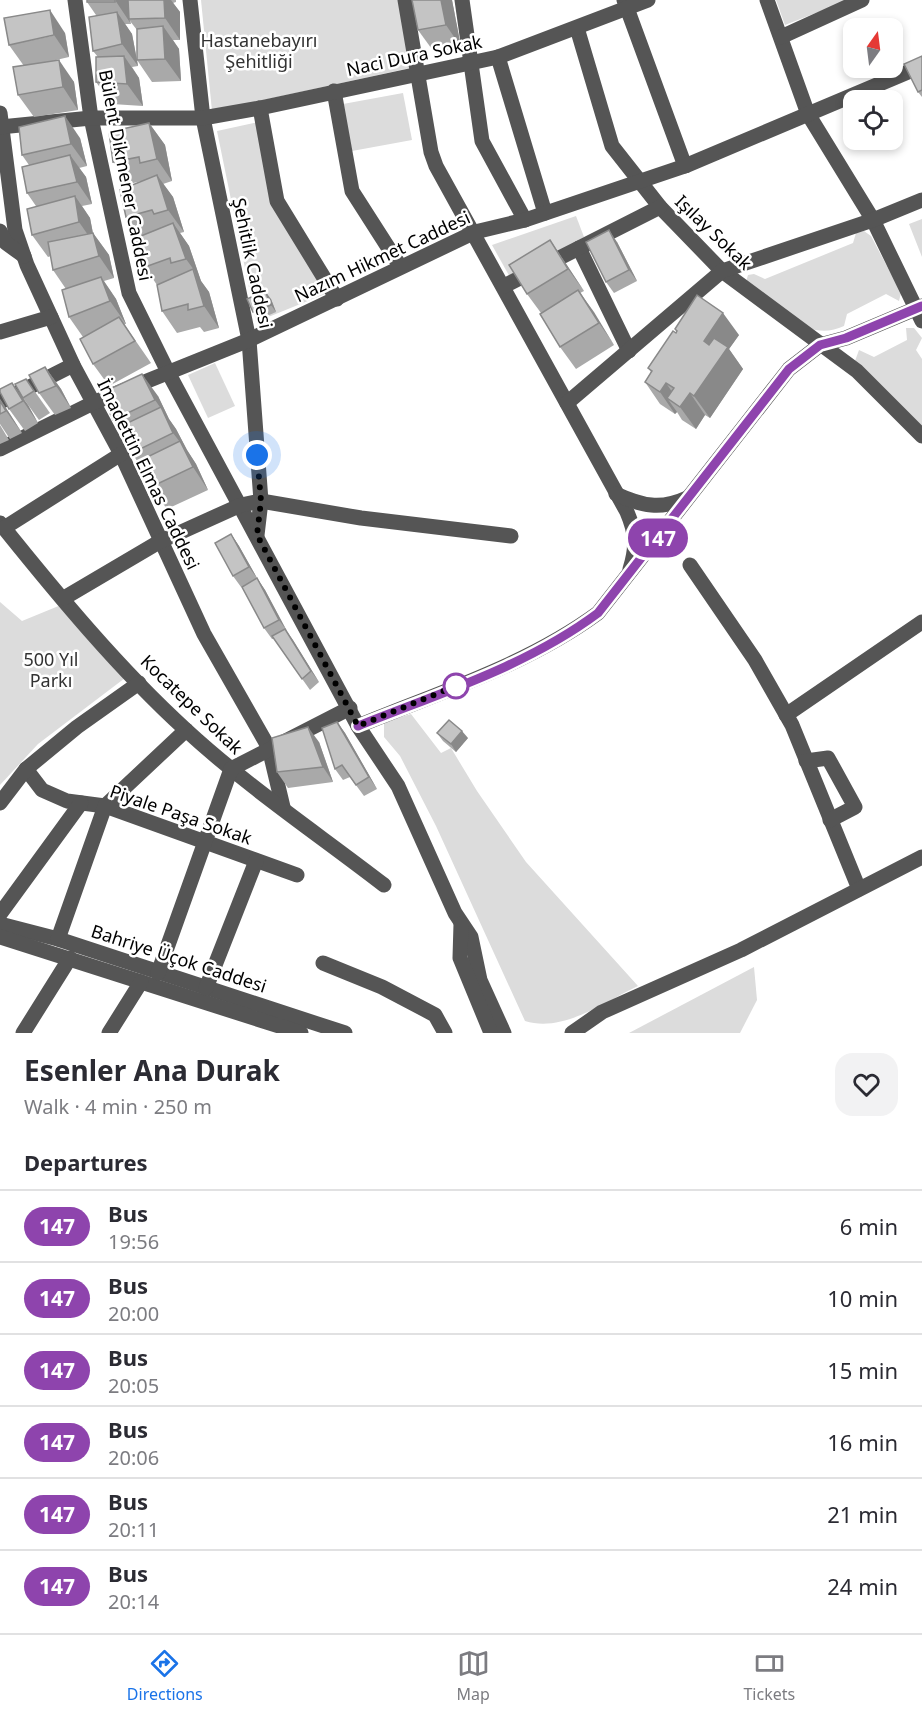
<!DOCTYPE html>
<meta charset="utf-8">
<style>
body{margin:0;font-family:"Noto Sans",sans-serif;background:#f2f2f3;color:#2b2b33;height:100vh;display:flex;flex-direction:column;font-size:22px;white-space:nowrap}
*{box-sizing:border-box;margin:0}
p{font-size:20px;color:#7c7c81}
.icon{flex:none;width:33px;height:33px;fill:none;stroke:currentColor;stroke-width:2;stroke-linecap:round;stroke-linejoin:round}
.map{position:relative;height:1033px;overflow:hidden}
.details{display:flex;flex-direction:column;background:#fff;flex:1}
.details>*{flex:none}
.badge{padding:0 12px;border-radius:20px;font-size:21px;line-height:39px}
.needle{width:39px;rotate:14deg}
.buttons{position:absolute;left:843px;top:18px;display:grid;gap:12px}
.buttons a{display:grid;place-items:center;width:60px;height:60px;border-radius:12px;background:#fff;box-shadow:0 3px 9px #0003;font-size:30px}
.you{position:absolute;width:30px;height:30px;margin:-15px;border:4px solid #fff;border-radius:50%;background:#1a73e8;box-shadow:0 0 0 9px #1a73e833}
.map>.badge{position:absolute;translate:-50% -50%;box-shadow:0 0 0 3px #fff}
h2{padding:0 24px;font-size:22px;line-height:54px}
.round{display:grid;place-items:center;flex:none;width:63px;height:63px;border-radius:18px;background:#f2f2f3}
.overview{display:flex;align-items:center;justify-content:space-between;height:102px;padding:0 24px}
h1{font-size:28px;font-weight:700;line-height:45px}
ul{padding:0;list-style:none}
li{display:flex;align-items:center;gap:18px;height:72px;padding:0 24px;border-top:2px solid #e1e1e2}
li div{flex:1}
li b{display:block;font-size:22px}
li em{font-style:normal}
li .badge{min-width:66px;font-weight:700;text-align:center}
.menu{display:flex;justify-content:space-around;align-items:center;height:84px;border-top:2px solid #e1e1e2;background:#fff;font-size:16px;color:#7c7c81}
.menu a{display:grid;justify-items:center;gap:3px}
.menu .selected{color:#1a73e8}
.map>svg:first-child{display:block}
</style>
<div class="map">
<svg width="922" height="1033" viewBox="0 0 922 1033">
<rect width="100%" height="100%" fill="#fff"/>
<g fill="#dcdcdc">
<polygon points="201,0 399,0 410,68 212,111"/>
<polygon points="776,0 849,0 785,25"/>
<polygon points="403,93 412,140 352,151 343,104"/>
<polygon points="258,122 274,201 325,294 256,322 217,131"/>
<polygon points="576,216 584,237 511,279 492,245"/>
<polygon points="922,219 922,257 909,224"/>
<path d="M864 231 871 236 901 293 899 301 886 294 847 314 844 326C807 344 773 306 745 285L748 275 754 274 765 279 853 243 856 233Z"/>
<polygon points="906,328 914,328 922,338 916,350 922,359 922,430 855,361 859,350 874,357 907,340"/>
<polygon points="215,363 235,406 208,418 188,375"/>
<polygon points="0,602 22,621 61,605 125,678 38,744 0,785"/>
<path d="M411 714 441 753 451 748 477 791 526 862 638 986C604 1002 563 1033 525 1021L436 826 400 756 384 737V722Z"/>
<polygon points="754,967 757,1000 740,1033 629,1033"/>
</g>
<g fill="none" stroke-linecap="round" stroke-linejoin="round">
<g stroke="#555" stroke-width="15">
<polyline points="75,0 91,118 129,293 169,374 358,726 398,786 455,913 471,937 480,980 504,1033"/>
<polyline points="190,0 203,118 249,340 261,501 257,535"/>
<path d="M405 0 431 152 436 166 627 512C636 533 637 547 630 569"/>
<polyline points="462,0 482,141 525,220"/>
<polyline points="624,0 685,166"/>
<polyline points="767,0 808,114 873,220 922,321"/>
<polyline points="577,28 612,146 660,207 722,271 857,371 922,436"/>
<polyline points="781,37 862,0"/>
<polyline points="498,57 545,213"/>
<polyline points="334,91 352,191 400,266"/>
<polyline points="260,108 277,201 337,299"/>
<polyline points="0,113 15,230 27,265 73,365 121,454 204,634 269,748 283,807"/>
<polyline points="0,127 91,118 203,118 260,108 498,57 648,0"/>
<polyline points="0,231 6,243 24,256"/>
<polyline points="579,248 629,351"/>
<polyline points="504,286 660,207"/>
<polyline points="0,332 51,317"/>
<polyline points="0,402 73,365"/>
<polyline points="567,403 722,271 873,220 922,200"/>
<polyline points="0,449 95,402 249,340 475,232 525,220 685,166 922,66"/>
<path d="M616 494C642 506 661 510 687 498"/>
<path d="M0 523C57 594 119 669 186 730 248 787 318 834 384 885"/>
<polyline points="4,528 121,454"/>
<polyline points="690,565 755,660 792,725 859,889"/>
<polyline points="64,598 159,542 241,505 261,501 361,518 511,536"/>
<polyline points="786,715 922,622"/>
<path d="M358 726C440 692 527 665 598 613L789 369 820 345 846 338 922 306"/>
<polyline points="806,761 828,758 855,807 830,820"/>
<polyline points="26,769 42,790 67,801 105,806 297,875"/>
<polyline points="0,803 26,769 77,727 139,683"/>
<polyline points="0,914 81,803"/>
<polyline points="0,924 58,939 345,1033"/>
<polyline points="461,924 460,958 491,1033"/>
<polyline points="0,937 301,1033"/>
<polyline points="58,939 105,806 186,730"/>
<polyline points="323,963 382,987 435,1015 445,1033"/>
<polyline points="158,973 231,769 350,708"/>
<polyline points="206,988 256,861"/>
<polyline points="23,1033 70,958"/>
<polyline points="109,1033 141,982"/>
<polyline points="572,1033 602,1012 741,950 922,857"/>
</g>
</g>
<g fill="#a9a9a9" fill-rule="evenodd">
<path d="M128 0H176V2L173 3 180 12V40H173L179 49 181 81 152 82 137 60 138 66 132 67 139 78 143 106 112 104 96 82 98 57 93 51 96 15 87 2ZM130 21 137 30V60L132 34 125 24H131Z"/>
<polygon points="452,0 461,47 434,52 418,30"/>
<polygon points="65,33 69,57 56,60 74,82 78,110 34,117 18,95 24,66 9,45"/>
<polygon points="922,56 922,97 918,92"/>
<polygon points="149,123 165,145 172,181 163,184 173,197 184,232 180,233 189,246 201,281 209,292 219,328 204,332 200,327 177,333 162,311 157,285 145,267 140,237 126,217 142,181 129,184 113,162"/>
<polygon points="80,138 87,166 79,168 86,177 92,204 82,206 90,218 93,233 109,255 114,278 104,281 116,299 126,324 124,324 151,363 109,386 93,364 83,337 69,317 66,289 53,270 51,256 48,257 32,235 36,206 27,193 29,165 22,155"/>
<polygon points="550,240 584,291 580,293 614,345 576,369 560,347 541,313 527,294"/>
<polygon points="617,242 637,281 614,293 606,282"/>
<polygon points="271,299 276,312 258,320 253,312"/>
<polygon points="675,329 739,335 729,349 743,369 710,418 705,415 696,429 682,420 677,412 675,414 660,404 645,382 651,372 648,368 676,333 677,332"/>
<polygon points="45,367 61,389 71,408 55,415 39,393"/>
<polygon points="26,379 50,413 39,420 23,398"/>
<polygon points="12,383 28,405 38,423 25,431 9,409"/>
<polygon points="158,396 169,419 176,429 187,450 196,464 208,490 167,509 151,487 141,467 132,453 121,431 113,420"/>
<polygon points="0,399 22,433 10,439 0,424"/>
<polygon points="0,425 9,440 0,444"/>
<polygon points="231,534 239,546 257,578 245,585 257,578 265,590 287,632 319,682 310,690 274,639 272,639 264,628 242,587 241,587 233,576"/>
<polygon points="337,722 345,733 377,789 364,796 350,777 343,780 335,769"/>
<polygon points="437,733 468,738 456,752 443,741"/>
<polygon points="319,742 333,782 288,788 277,772"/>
</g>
<g fill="#898989">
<polygon points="115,0 128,0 129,19 131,24"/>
<polygon points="164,0 171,0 180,12 180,40 165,18"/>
<polygon points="441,0 452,0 461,47 446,25"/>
<polygon points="50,10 65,33 69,57 54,35"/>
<polygon points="117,12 132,34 138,66 122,44"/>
<polygon points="163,26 179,49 181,81 165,59"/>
<polygon points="124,56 139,78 143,106 127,84"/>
<polygon points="59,60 74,82 78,110 63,87"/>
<polygon points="65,116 80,138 87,166 71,144"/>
<polygon points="149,123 165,145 172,181 157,159"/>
<polygon points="70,155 86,177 92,204 77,182"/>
<polygon points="157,175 173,197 184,232 168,210"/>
<polygon points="75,196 90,218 95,245 79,222"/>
<polygon points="173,223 189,246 201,281 209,292 219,328 204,306 194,270 186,259"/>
<polygon points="609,230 617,242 637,281 629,270"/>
<polygon points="93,233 109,255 114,278 99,256"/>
<polygon points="550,240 565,262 584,291 568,269"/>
<polygon points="101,277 116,299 126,324 110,301"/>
<polygon points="578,290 594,312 614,345 599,323"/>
<polygon points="265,291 271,299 276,312 271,305"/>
<polygon points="723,313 739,335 729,349 743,369 710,418 694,396 704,341"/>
<polygon points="45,367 61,389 71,408 56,386"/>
<polygon points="142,374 158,396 169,419 176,429 187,450 196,464 208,490 193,467 183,446 173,433 162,410 155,400"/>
<polygon points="12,383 28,405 38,423 23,401"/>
<polygon points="666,383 681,405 667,398 677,412 675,414 660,392"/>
<polygon points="690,393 705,415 696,429 680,407"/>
<polygon points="0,399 10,414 22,433 6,411"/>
<polygon points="231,534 239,546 257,578 249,567"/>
<polygon points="257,578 265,590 287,631 279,620"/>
<polygon points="285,629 293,640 319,682 311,671"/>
<polygon points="337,722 345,733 377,789 369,777"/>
<polygon points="308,727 319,742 333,782 323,767"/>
<polygon points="462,731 468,738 456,752 451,744"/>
</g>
<g fill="#c4c4c4" stroke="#898989" stroke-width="1.5">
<rect x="87" y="0" width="28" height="2"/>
<polygon points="128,0 164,0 165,18 129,19"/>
<polygon points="412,0 441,0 446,25 418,30"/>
<polygon points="50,10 54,35 9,45 4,18"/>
<polygon points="117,12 122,44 93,51 89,17"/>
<polygon points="163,26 165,59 137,60 137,29"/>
<polygon points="124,56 127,84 96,82 96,57"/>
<polygon points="922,56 922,90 918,92 904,64"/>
<polygon points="59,60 63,87 18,95 13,67"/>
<polygon points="65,116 71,144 22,155 19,127"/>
<polygon points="149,123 157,159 140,163 139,157 113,162 109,132"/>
<polygon points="70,155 77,182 27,193 22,167"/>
<polygon points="157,175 168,210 154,214 152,210 126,217 120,190"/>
<polygon points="75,196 79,222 32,235 27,209"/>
<polygon points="173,223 186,259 171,263 170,258 145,267 136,238"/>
<polygon points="609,230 629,270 606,282 586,242"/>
<polygon points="93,233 99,256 53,270 48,242"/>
<polygon points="550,240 568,269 527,294 509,265"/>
<polygon points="193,269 204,306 188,310 188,304 162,311 157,285"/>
<polygon points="101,277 110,301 69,317 62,290"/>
<polygon points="578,290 599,323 560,347 540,314"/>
<polygon points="265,291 271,305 253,312 247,299"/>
<polygon points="697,295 723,313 704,341 709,345 714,338 728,347 694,396 690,393 680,407 667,398 674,388 666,383 660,392 645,382 652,371 648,368 673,331 676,333 677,331 675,329"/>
<polygon points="119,317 135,341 93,364 80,339"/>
<polygon points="45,367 56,386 39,393 29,375"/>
<polygon points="142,374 155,400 113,420 101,393"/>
<polygon points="26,379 34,391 23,398 15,384"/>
<polygon points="12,383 23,401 9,409 0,392 0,389"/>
<polygon points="0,401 6,411 0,414"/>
<polygon points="161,407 173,433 132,453 119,427"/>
<polygon points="180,441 193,467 151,487 139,461"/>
<polygon points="231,534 249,567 233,576 215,543"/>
<polygon points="257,578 279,620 264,628 242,587"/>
<polygon points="285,629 311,671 302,679 272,636"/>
<polygon points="449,720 462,731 451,744 437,733"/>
<polygon points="337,722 369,777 356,785 342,765 335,769 322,728"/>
<polygon points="308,727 323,767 277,772 272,738"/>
</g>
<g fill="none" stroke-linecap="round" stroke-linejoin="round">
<g stroke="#fff" stroke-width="14">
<path id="line" d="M358 726C440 693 527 666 598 613L789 369 820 345 846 338 922 306"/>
</g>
<use href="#line" stroke="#8e44ad" stroke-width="9"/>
<polyline stroke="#000" stroke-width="6" stroke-dasharray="0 10.8" points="257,455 261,501 257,535 358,726 456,686"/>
</g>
<circle fill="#fff" stroke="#8e44ad" stroke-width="3" cx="456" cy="686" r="12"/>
<g text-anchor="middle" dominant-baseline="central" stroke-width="5" stroke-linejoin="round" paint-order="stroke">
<g font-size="18" fill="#333" stroke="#fff">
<text x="259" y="40">Hastanebayırı<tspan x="259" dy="21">Şehitliği</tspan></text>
<text x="51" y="659">500 Yıl<tspan x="51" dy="21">Parkı</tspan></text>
</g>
<g font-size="18" fill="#000" stroke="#fff">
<text transform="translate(414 55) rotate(-12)">Naci Dura Sokak</text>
<text transform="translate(126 175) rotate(79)">Bülent Dikmener Caddesi</text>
<text transform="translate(714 232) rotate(44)">Işılay Sokak</text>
<text transform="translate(382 256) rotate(-25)">Nazım Hikmet Caddesi</text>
<text transform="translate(253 263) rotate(78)">Şehitlik Caddesi</text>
<text transform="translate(149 474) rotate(64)">İmadettin Elmas Caddesi</text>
<text transform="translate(192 704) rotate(44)">Kocatepe Sokak</text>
<text transform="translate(181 814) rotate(19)">Piyale Paşa Sokak</text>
<text transform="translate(179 958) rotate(18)">Bahriye Üçok Caddesi</text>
</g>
</g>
</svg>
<div class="buttons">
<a><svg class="needle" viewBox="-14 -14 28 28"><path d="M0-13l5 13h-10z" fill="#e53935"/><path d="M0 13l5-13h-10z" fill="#7c7c81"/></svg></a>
<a><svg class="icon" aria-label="locate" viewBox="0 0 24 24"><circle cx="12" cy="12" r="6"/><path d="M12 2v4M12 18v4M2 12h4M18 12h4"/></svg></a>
</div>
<div class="you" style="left:257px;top:455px"></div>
<b class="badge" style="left:658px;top:538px;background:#8e44ad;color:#fff">147</b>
</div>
<section class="details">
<div class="overview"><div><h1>Esenler Ana Durak</h1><p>Walk · 4 min · 250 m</p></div><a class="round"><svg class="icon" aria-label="heart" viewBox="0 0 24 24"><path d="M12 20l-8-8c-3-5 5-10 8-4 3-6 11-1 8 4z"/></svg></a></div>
<h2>Departures</h2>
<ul>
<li><span class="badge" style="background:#8e44ad;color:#fff">147</span><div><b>Bus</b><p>19:56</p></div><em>6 min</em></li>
<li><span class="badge" style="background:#8e44ad;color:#fff">147</span><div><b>Bus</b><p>20:00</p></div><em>10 min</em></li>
<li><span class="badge" style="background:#8e44ad;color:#fff">147</span><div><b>Bus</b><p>20:05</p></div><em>15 min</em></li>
<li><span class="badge" style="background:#8e44ad;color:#fff">147</span><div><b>Bus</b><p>20:06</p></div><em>16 min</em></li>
<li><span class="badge" style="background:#8e44ad;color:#fff">147</span><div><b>Bus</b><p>20:11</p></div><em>21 min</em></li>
<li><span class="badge" style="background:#8e44ad;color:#fff">147</span><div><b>Bus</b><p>20:14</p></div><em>24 min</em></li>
</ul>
</section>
<nav class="menu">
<a class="selected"><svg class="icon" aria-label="directions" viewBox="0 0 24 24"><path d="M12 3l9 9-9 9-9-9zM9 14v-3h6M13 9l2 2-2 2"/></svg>Directions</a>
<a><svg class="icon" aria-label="map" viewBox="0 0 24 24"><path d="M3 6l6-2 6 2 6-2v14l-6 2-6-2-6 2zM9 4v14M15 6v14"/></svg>Map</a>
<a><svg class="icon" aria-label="tickets" viewBox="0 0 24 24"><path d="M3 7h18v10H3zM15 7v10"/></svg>Tickets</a>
</nav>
